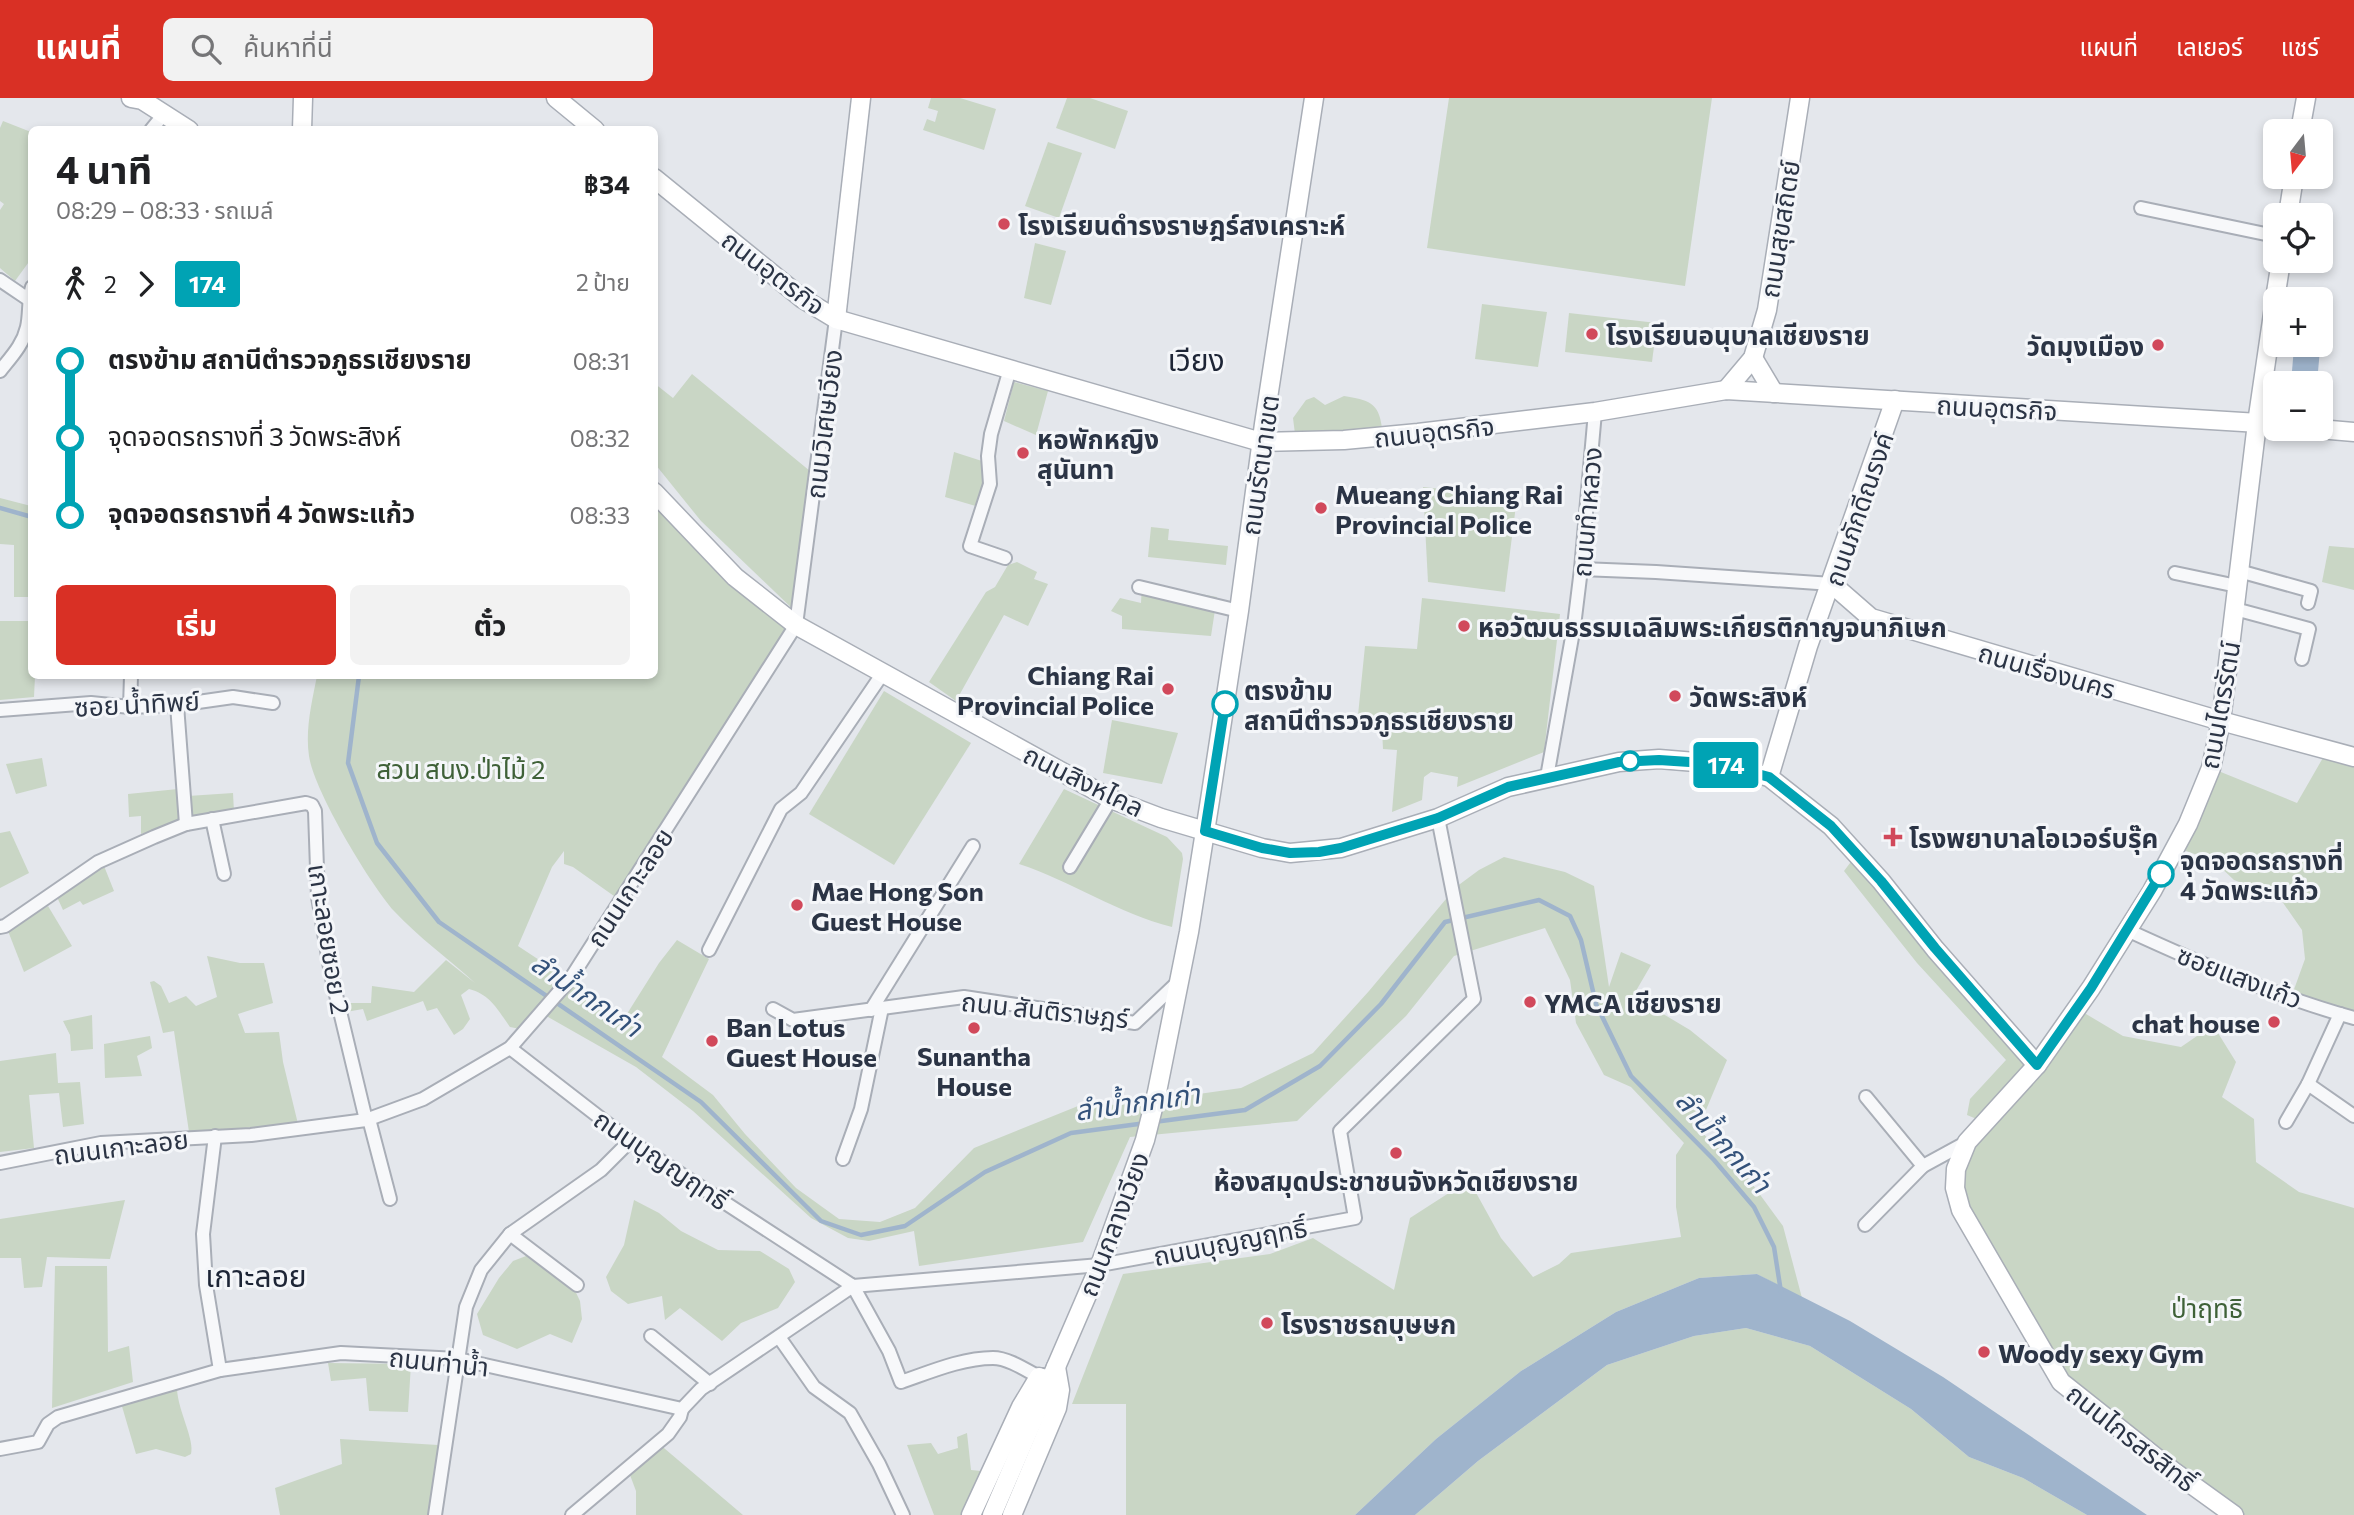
<!DOCTYPE html>
<html lang="th">
<meta charset="utf-8">
<style>
body{margin:0;font-family:Commissioner,"Noto Sans Thai",sans-serif;background:#f2f2f2;color:#202124;height:100vh;display:flex;flex-direction:column;font-size:26px;white-space:nowrap}
*{box-sizing:border-box;margin:0}
p{font-size:23px;color:#757577}
.icon{flex:none;width:38px;height:38px;fill:none;stroke:currentColor;stroke-width:2;stroke-linecap:round;stroke-linejoin:round}
.map{position:relative;flex:1;overflow:hidden}
.side{position:absolute;left:28px;top:28px;width:630px;height:553px;display:flex;flex-direction:column;background:#fff;border-radius:10px;box-shadow:0 4px 10px #0003}
.side>*{flex:none}
.badge{padding:0 14px;border-radius:5px;font-size:24px;line-height:46px}
.needle{width:46px;rotate:196deg}
.fabs{position:absolute;left:2263px;top:21px;display:grid;gap:14px}
.fabs a{display:grid;place-items:center;width:70px;height:70px;border-radius:10px;background:#fff;box-shadow:0 4px 10px #0003;font-size:35px}
.map>.badge{position:absolute;translate:-50% -50%;box-shadow:0 0 0 4px #fff}
.legs{display:flex;align-items:center;gap:10px;height:77px;padding:0 28px;font-size:23px}
.legs p{margin-inline-start:auto}
.head{display:flex;align-items:center;justify-content:space-between;height:119px;padding:0 28px}
h1{font-size:38px;font-weight:700;line-height:52px}
.primary-button{display:flex;gap:14px;margin-top:auto;padding:14px 28px}
.primary-button a{flex:1;height:80px;border-radius:10px;background:#d93025;color:#fff;font-size:28px;font-weight:700;line-height:80px;text-align:center}
.primary-button a+a{background:#f2f2f2;color:#202124}
ul{padding:0 28px;list-style:none}
li{display:flex;align-items:center;gap:24px;height:77px;font-size:26px}
li i{display:grid;place-items:center;width:10px;height:100%;margin:0 9px;background:currentColor}
li i::after{content:'';width:18px;height:18px;margin:-9px;border:5px solid;border-radius:50%;background:#fff}
li p{margin-inline-start:auto}
li:first-child i{background:linear-gradient(#0000 50%,currentColor 0)}
li:last-child i{background:linear-gradient(currentColor 50%,#0000 0)}
header{display:flex;align-items:center;gap:42px;box-sizing:border-box;height:98px;padding:0 35px;background:#d93025;color:#fff}
header strong{font-size:33px}
nav{display:flex;gap:38px;margin-inline-start:auto;font-size:24px}
.search{width:490px;height:63px;background:#f2f2f2;display:flex;align-items:center;gap:18px;box-sizing:border-box;padding:0 24px;border-radius:10px;color:#757577;font-size:26px}
.map>svg:first-child{display:block}
</style>
<header>
<strong>แผนที่</strong>
<div class="search"><svg class="icon" aria-label="search" viewBox="0 0 24 24"><circle cx="10" cy="10" r="6"/><path d="M15 15l6 6"/></svg>ค้นหาที่นี่</div>
<nav><a>แผนที่</a><a>เลเยอร์</a><a>แชร์</a></nav>
</header>
<div class="map">
<svg width="2354" height="1417" viewBox="0 0 2354 1417">
<rect width="100%" height="100%" fill="#e4e7ec"/>
<g fill="#c9d6c5">
<polygon points="931,0 960,0 996,11 984,52 923,32 927,21 935,24 938,13 928,10"/>
<polygon points="1067,0 1090,0 1128,13 1115,51 1056,30"/>
<polygon points="1449,0 1712,0 1685,188 1427,150"/>
<polygon points="3,23 31,34 31,161 15,183 0,170 0,112 4,106 0,103 0,30"/>
<polygon points="1048,44 1082,55 1059,120 1025,108"/>
<polygon points="1035,145 1066,153 1051,207 1024,200"/>
<polygon points="1482,206 1547,214 1538,269 1475,261"/>
<polygon points="1569,215 1657,225 1652,264 1565,254"/>
<polygon points="692,276 816,378 798,516 701,423 655,366 654,285 673,300"/>
<polygon points="1014,284 1048,293 1036,337 1004,323"/>
<path d="M1344 298C1368 302 1379 304 1382 330L1295 336 1293 320 1306 302 1314 299 1325 307Z"/>
<polygon points="954,354 985,364 984,388 979,409 945,399"/>
<polygon points="1423,389 1517,399 1505,494 1428,484"/>
<path d="M655 394 796 527 622 800 614 798 573 769 564 766V753L552 769 518 848 562 877 591 906 620 927 659 865 677 842 709 861 662 959 713 997 745 1036 796 1090 839 1121 880 1124 915 1110 974 1050 1083 1006 1121 1007 1241 990 1313 955 1369 893 1456 789 1479 772 1504 759 1565 774 1594 788 1609 889 1621 854 1651 867 1633 898 1690 932 1727 962 1698 1031 1742 1072 1783 1128 1802 1200 1757 1176 1699 1180 1616 1214 1521 1273 1436 1341 1355 1417H1126V1306H1072L1123 1176 1270 1156 1313 1140 1394 1192 1410 1120 1469 1082 1501 1140 1533 1179 1559 1166 1571 1155 1681 1139 1676 1109V1057L1684 1045 1631 989 1604 977 1576 925 1570 882 1545 830 1454 858 1406 918 1297 1023 1130 1039 1083 1144 919 1168 914 1133 869 1143 848 1140 811 1120 693 1013 636 969 534 911 520 931 510 929C497 911 491 897 469 891L461 897 470 921 463 931 454 937 437 910 427 913 423 903 367 923 363 911 346 914 348 905H371L372 888 414 894 446 862 475 885C449 861 418 839 394 813 370 786 314 693 309 658 305 632 312 603 317 578H654Z"/>
<polygon points="0,400 31,408 31,499 14,499 14,447 0,446"/>
<polygon points="1151,429 1169,431 1168,442 1228,448 1226,467 1148,459"/>
<polygon points="2329,448 2354,450 2354,492 2322,484"/>
<polygon points="1017,464 1037,474 1034,481 1048,486 1028,528 1004,517 956,603 929,584 986,494 995,489 1008,467"/>
<polygon points="1142,485 1217,499 1211,538 1122,531 1122,518 1111,513 1120,500 1141,505"/>
<polygon points="1422,500 1560,516 1544,654 1457,689 1458,679 1431,674 1424,679 1422,702 1392,714 1397,652 1383,651 1382,631 1357,627 1365,548 1417,551"/>
<polygon points="0,523 31,523 32,578 35,578 34,599 0,602"/>
<polygon points="884,593 971,645 894,767 809,716"/>
<polygon points="1112,622 1178,635 1162,686 1103,675"/>
<polygon points="2328,651 2354,659 2354,917 2292,897 2305,861 2302,832 2279,799 2234,782 2214,763 2175,749 2211,670 2297,705"/>
<polygon points="42,660 47,688 16,696 6,666"/>
<polygon points="178,691 181,724 141,736 141,718 129,719 128,696"/>
<path d="M1064 691 1167 739 1182 755 1183 761 1172 829C1119 816 1071 783 1019 766Z"/>
<polygon points="233,695 234,714 189,723 188,698"/>
<polygon points="10,733 29,775 0,790 0,735"/>
<polygon points="1853,761 2037,967 2081,913 2123,938 2181,949 2213,927 2236,964 2222,999 2254,1021 2256,1064 2299,1094 2354,1110 2354,1417 2235,1417 2061,1284 1955,1090 1984,1024 1967,1017 1970,1001 2006,962 1917,865 1844,773"/>
<polygon points="104,768 114,793 83,807 80,803 63,812 57,799"/>
<polygon points="48,808 72,848 24,874 8,833"/>
<polygon points="207,858 240,865 264,865 273,905 238,916 245,935 279,934 283,964 298,1026 189,1034 174,933 163,935 150,884 154,883 161,888 169,905 186,898 196,908 217,899"/>
<polygon points="92,917 93,951 71,953 70,937 63,923"/>
<polygon points="150,938 152,950 137,958 142,978 105,980 104,946"/>
<polygon points="56,955 58,985 80,984 84,1026 63,1029 59,995 29,997 34,1050 0,1054 0,963"/>
<polygon points="125,1102 110,1161 47,1159 42,1189 24,1190 21,1160 0,1160 0,1121"/>
<polygon points="634,1102 659,1115 681,1133 718,1152 760,1153 789,1171 795,1184 778,1210 741,1225 722,1243 680,1210 665,1222 662,1198 628,1206 611,1193 606,1179 624,1147"/>
<polygon points="534,1155 568,1178 580,1203 582,1221 572,1245 550,1236 517,1251 483,1237 477,1216 499,1180 513,1163"/>
<polygon points="55,1168 107,1168 108,1254 129,1248 133,1284 52,1310"/>
<polygon points="1746,1230 1810,1248 1911,1311 1969,1359 2023,1380 2087,1417 1415,1417 1478,1363 1607,1267 1694,1238"/>
<polygon points="328,1265 411,1266 408,1314 369,1313 366,1280 331,1283"/>
<path d="M167 1290 177 1291C178 1313 195 1342 191 1356L185 1359 156 1351 136 1356 121 1305Z"/>
<polygon points="967,1335 971,1372 981,1373 964,1417 934,1417 907,1347 931,1345 938,1356 958,1350 957,1339"/>
<polygon points="340,1341 438,1347 430,1417 280,1417 275,1390 342,1366"/>
<polygon points="658,1345 743,1417 636,1417 636,1393 627,1369"/>
</g>
<g fill="#9fb4cc">
<polygon points="2294,249 2320,251 2317,285 2291,285"/>
<polygon points="1757,1176 1850,1223 1943,1279 2147,1417 2087,1417 2023,1380 1969,1359 1911,1311 1810,1248 1746,1230 1694,1238 1607,1267 1478,1363 1415,1417 1355,1417 1436,1341 1521,1273 1616,1214 1699,1180"/>
</g>
<g fill="none" stroke-linecap="round" stroke-linejoin="round">
<g stroke="#9fb4cc" stroke-width="4.5">
<polyline points="0,410 32,419"/>
<polyline points="359,578 348,665 377,745 439,824 701,1004 821,1123 861,1137 905,1128 985,1074 1071,1035 1146,1025"/>
<polyline points="1154,1024 1245,1012 1320,968 1381,906 1445,824 1539,802 1570,818 1581,842 1596,906 1631,978 1714,1062 1754,1109 1774,1149 1781,1194"/>
</g>
<g stroke="#a9aeb7" stroke-width="16">
<g id="street">
<polyline points="151,32 164,16"/>
<polyline points="2141,110 2275,138"/>
<polyline points="0,182 28,201"/>
<path d="M0 273C11 259 23 247 27 229 30 216 28 203 32 189"/>
<polyline points="1005,460 970,448 990,386 988,358 991,336 1010,271"/>
<polyline points="1581,471 1656,474 1832,486"/>
<polyline points="2239,473 2311,493 2308,505"/>
<polyline points="2175,475 2237,488"/>
<polyline points="1139,489 1239,513"/>
<polyline points="2235,511 2309,531 2302,561"/>
<polyline points="177,607 186,726"/>
<polyline points="130,609 131,578"/>
<polyline points="0,612 91,605 130,609 177,607 233,599 273,605"/>
<polyline points="1547,679 1574,528 1581,471 1595,314"/>
<polyline points="212,721 224,776"/>
<polyline points="1070,769 1111,701"/>
<polyline points="0,829 5,828 98,764 154,739 186,726 306,705 312,707 315,713 318,799 331,876 366,1022"/>
<path d="M2127 832C2201 866 2275 898 2354 920"/>
<polyline points="709,852 781,711 801,695 883,575"/>
<polyline points="773,911 793,922 964,899 1135,925 1179,883"/>
<polyline points="871,912 973,748"/>
<polyline points="510,950 630,1043 853,1188 1100,1167 1355,1120 1340,1033 1474,901 1438,720"/>
<polyline points="2308,986 2354,1018"/>
<polyline points="1866,999 1923,1068"/>
<polyline points="369,1021 390,1101"/>
<polyline points="2286,1024 2308,986 2340,916"/>
<polyline points="215,1038 203,1136 206,1187 220,1272"/>
<polyline points="843,1061 861,1011 882,910"/>
<polyline points="0,1065 101,1045 251,1037 366,1022 423,1001 510,950 571,880 796,527 836,221"/>
<polyline points="1865,1127 1923,1068 1967,1044"/>
<polyline points="510,1136 577,1187"/>
<path d="M853 1188 889 1253 901 1284C930 1274 962 1260 993 1260 1008 1260 1026 1272 1039 1279L1043 1277"/>
<polyline points="651,1238 710,1286"/>
<polyline points="779,1239 814,1289 850,1315 879,1366 903,1417"/>
<polyline points="0,1351 38,1344 48,1326 58,1319 220,1272 341,1255 458,1261 682,1311 701,1291 853,1188"/>
<polyline points="435,1417 466,1209 481,1172 510,1136 601,1072 630,1043"/>
<polyline points="572,1417 668,1336 680,1319 682,1311"/>
</g>
</g>
<g stroke="#a9aeb7" stroke-width="21">
<g id="secondary">
<polyline points="131,0 142,2 189,32"/>
<polyline points="556,0 595,32"/>
<polyline points="302,32 303,0"/>
<polyline points="2300,33 2306,0"/>
<polyline points="654,80 803,201 836,221 1261,344 1344,342 1418,335 1595,314 1726,292 2275,326"/>
<polyline points="2288,117 2294,79"/>
<polyline points="2275,201 2281,163"/>
<polyline points="836,221 861,0"/>
<polyline points="1753,260 1774,295"/>
<polyline points="1726,292 1753,260 1767,212 1800,0"/>
<polyline points="2319,331 2354,334"/>
<polyline points="654,394 735,479 796,527 1111,701 1161,720 1262,750 1290,755 1341,750 1438,720 1508,689 1619,664 1659,661 1720,666 1769,679 1831,728 1881,783 1935,851 2037,967"/>
<polyline points="1832,486 1871,520 2221,623 2354,659"/>
<polyline points="1769,679 1808,548 1895,302"/>
<polyline points="971,1417 1021,1309 1039,1279"/>
<polyline points="992,1417 1100,1167 1145,1042 1157,994 1189,834 1210,702 1239,513 1264,326 1314,0"/>
<polyline points="1012,1417 1057,1310 1060,1292 1056,1269"/>
<polyline points="2234,1417 2173,1373 2061,1284 1961,1112 1955,1090 1956,1071 1967,1044 2037,967 2091,890 2152,793 2188,726 2211,670 2221,623 2257,325 2275,202"/>
</g>
</g>
<use href="#street" stroke="#f7f8fa" stroke-width="12"/>
<use href="#secondary" stroke="#fff" stroke-width="18"/>
</g>
<g fill="none" stroke-linecap="round" stroke-linejoin="round">
<g stroke="#fff" stroke-width="16">
<polyline id="line-1" points="1225,606 1205,733 1262,750 1290,755 1319,754 1341,750 1438,720 1508,689 1619,664 1659,662 1720,666 1769,679 1831,728 1881,783 1935,850 2037,967 2091,890 2161,776"/>
</g>
<use href="#line-1" stroke="#00a3b4" stroke-width="10"/>
</g>
<g fill="#d1495b" stroke="#f4f6f9" stroke-width="2.5">
<circle cx="1004" cy="126" r="7"/>
<circle cx="1592" cy="236" r="7"/>
<circle cx="2158" cy="247" r="7"/>
<circle cx="1023" cy="355" r="7"/>
<circle cx="1321" cy="410" r="7"/>
<circle cx="1464" cy="528" r="7"/>
<circle cx="1168" cy="591" r="7"/>
<circle cx="1675" cy="598" r="7"/>
<path d="M1889.5 728.5h7v7h7v7h-7v7h-7v-7h-7v-7h7z"/>
<circle cx="797" cy="807" r="7"/>
<circle cx="1530" cy="904" r="7"/>
<circle cx="2274" cy="924" r="7"/>
<circle cx="974" cy="930" r="7"/>
<circle cx="712" cy="943" r="7"/>
<circle cx="1396" cy="1055" r="7"/>
<circle cx="1267" cy="1225" r="7"/>
<circle cx="1984" cy="1254" r="7"/>
</g>
<g fill="#fff" stroke="#00a3b4" stroke-width="3.5">
<circle cx="1225" cy="606" r="12"/>
<circle cx="1630" cy="663" r="9"/>
<circle cx="2161" cy="776" r="12"/>
</g>
<g text-anchor="middle" dominant-baseline="central" stroke-width="6" stroke-linejoin="round" paint-order="stroke">
<g font-size="26" font-weight="bold" fill="#2b3445" stroke="#f4f6f9" text-anchor="start">
<text x="1018" y="126">โรงเรียนดำรงราษฎร์สงเคราะห์</text>
<text x="1606" y="236">โรงเรียนอนุบาลเชียงราย</text>
<text x="2144" y="247" text-anchor="end">วัดมุงเมือง</text>
<text x="1037" y="340">หอพักหญิง<tspan x="1037" dy="30">สุนันทา</tspan></text>
<text x="1335" y="395">Mueang Chiang Rai<tspan x="1335" dy="30">Provincial Police</tspan></text>
<text x="1478" y="528">หอวัฒนธรรมเฉลิมพระเกียรติกาญจนาภิเษก</text>
<text x="1154" y="576" text-anchor="end">Chiang Rai<tspan x="1154" dy="30">Provincial Police</tspan></text>
<text x="1689" y="598">วัดพระสิงห์</text>
<text x="1909" y="739">โรงพยาบาลโอเวอร์บรุ๊ค</text>
<text x="811" y="792">Mae Hong Son<tspan x="811" dy="30">Guest House</tspan></text>
<text x="1544" y="904">YMCA เชียงราย</text>
<text x="2260" y="924" text-anchor="end">chat house</text>
<text x="726" y="928">Ban Lotus<tspan x="726" dy="30">Guest House</tspan></text>
<text x="974" y="957" text-anchor="middle">Sunantha<tspan x="974" dy="30">House</tspan></text>
<text x="1396" y="1082" text-anchor="middle">ห้องสมุดประชาชนจังหวัดเชียงราย</text>
<text x="1281" y="1225">โรงราชรถบุษษก</text>
<text x="1998" y="1254">Woody sexy Gym</text>
</g>
<g font-size="26" fill="#2b3445" stroke="#f4f6f9">
<text transform="translate(1779 131) rotate(-81)">ถนนสุขสถิตย์</text>
<text transform="translate(774 174) rotate(37)">ถนนอุตรกิจ</text>
<text transform="translate(1997 309) rotate(3)">ถนนอุตรกิจ</text>
<text transform="translate(823 326) rotate(-83)">ถนนวิเศษเวียง</text>
<text transform="translate(1434 333) rotate(-6)">ถนนอุตรกิจ</text>
<text transform="translate(1259 367) rotate(-82)">ถนนรัตนาเขต</text>
<text transform="translate(1858 411) rotate(-71)">ถนนภักดีณรงค์</text>
<text transform="translate(1586 414) rotate(-85)">ถนนทำหลวง</text>
<text transform="translate(2047 572) rotate(16)">ถนนเรื่องนคร</text>
<text transform="translate(137 605) rotate(-3)">ซอย น้ำทิพย์</text>
<text transform="translate(2219 607) rotate(-80)">ถนนไตรรัตน์</text>
<text transform="translate(1084 682) rotate(26)">ถนนสิงหไคล</text>
<text transform="translate(629 789) rotate(-57)">ถนนเกาะลอย</text>
<text transform="translate(330 841) rotate(81)">เกาะลอยซอย 2</text>
<text transform="translate(2240 878) rotate(21)">ซอยแสงแก้ว</text>
<text transform="translate(1045 911) rotate(6)">ถนน สันติราษฎร์</text>
<text transform="translate(121 1048) rotate(-7)">ถนนเกาะลอย</text>
<text transform="translate(662 1061) rotate(34)">ถนนบุญญฤทธิ์</text>
<text transform="translate(1113 1126) rotate(-69)">ถนนกลางเวียง</text>
<text transform="translate(1230 1143) rotate(-11)">ถนนบุญญฤทธิ์</text>
<text transform="translate(439 1263) rotate(6)">ถนนท่าน้ำ</text>
<text transform="translate(2132 1339) rotate(38)">ถนนไกรสรสิทธิ์</text>
</g>
<g font-size="26" font-weight="bold" fill="#2b3445" stroke="#f4f6f9" text-anchor="start">
<text x="1244" y="591">ตรงข้าม<tspan x="1244" dy="30">สถานีตำรวจภูธรเชียงราย</tspan></text>
<text x="2180" y="761">จุดจอดรถรางที่<tspan x="2180" dy="30">4 วัดพระแก้ว</tspan></text>
</g>
<g font-size="26" fill="#3f6138" stroke="#f4f6f9">
<text x="461" y="670">สวน สนง.ป่าไม้ 2</text>
<text x="2207" y="1209">ป่าฤทธิ</text>
</g>
<g font-size="28" font-style="italic" fill="#34527a" stroke="#f4f6f9">
<text transform="translate(587 896) rotate(34)">ลำน้ำกกเก่า</text>
<text transform="translate(1137 1003) rotate(-8)">ลำน้ำกกเก่า</text>
<text transform="translate(1724 1043) rotate(48)">ลำน้ำกกเก่า</text>
</g>
<g font-size="30" fill="#1d2536" stroke="#f4f6f9">
<text x="1196" y="260">เวียง</text>
<text x="256" y="1176">เกาะลอย</text>
</g>
</g>
</svg>
<div class="fabs">
<a><svg class="needle" viewBox="-14 -14 28 28"><path d="M0-13l5 13h-10z" fill="#e53935"/><path d="M0 13l5-13h-10z" fill="#757577"/></svg></a>
<a><svg class="icon" aria-label="locate" viewBox="0 0 24 24"><circle cx="12" cy="12" r="6"/><path d="M12 2v4M12 18v4M2 12h4M18 12h4"/></svg></a>
<a>+</a>
<a>−</a>
</div>
<b class="badge" style="left:1726px;top:667px;background:#00a3b4;color:#fff">174</b>
<section class="side">
<div class="head"><div><h1>4 นาที</h1><p>08:29 – 08:33 · รถเมล์</p></div><b>฿34</b></div>
<div class="legs"><svg class="icon" aria-label="walk" viewBox="0 0 24 24"><circle cx="13" cy="4" r="2"/><path d="M13 8l-2 6 4 7M11 14l-3 7M7 12l3-4h3l4 4"/></svg>2<svg class="icon" aria-label="forward" viewBox="0 0 24 24"><path d="M9 5l7 7-7 7"/></svg><b class="badge" style="background:#00a3b4;color:#fff">174</b><p>2 ป้าย</p></div>
<ul>
<li><i style="color:#00a3b4"></i><b>ตรงข้าม สถานีตำรวจภูธรเชียงราย</b><p>08:31</p></li>
<li><i style="color:#00a3b4"></i><span>จุดจอดรถรางที่ 3 วัดพระสิงห์</span><p>08:32</p></li>
<li><i style="color:#00a3b4"></i><b>จุดจอดรถรางที่ 4 วัดพระแก้ว</b><p>08:33</p></li>
</ul>
<div class="primary-button"><a>เริ่ม</a><a>ตั๋ว</a></div>
</section>
</div>
